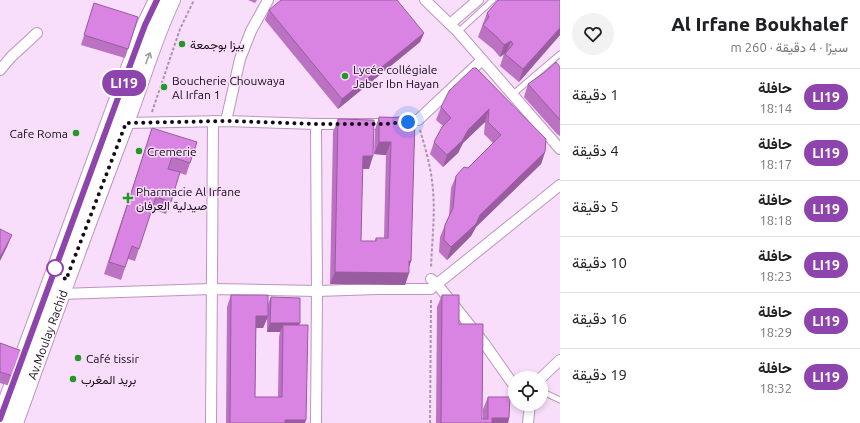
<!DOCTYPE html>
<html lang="ar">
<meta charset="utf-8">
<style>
body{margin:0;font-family:Ubuntu,Vazirmatn,sans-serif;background:#f2f2f2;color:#202124;direction:rtl;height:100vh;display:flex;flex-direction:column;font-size:15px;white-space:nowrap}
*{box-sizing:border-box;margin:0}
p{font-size:13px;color:#757577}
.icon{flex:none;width:22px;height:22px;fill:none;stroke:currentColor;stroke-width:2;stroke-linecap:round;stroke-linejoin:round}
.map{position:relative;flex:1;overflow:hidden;direction:ltr}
.drawer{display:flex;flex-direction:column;background:#fff;width:300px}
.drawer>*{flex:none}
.badge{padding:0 8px;border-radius:13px;font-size:14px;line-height:26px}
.controls{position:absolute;left:508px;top:371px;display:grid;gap:8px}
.controls a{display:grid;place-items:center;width:40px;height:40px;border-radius:50%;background:#fff;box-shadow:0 2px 6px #0003;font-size:20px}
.you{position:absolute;width:20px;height:20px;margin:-10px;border:3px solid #fff;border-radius:50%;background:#1a73e8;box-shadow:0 0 0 6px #1a73e833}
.map>.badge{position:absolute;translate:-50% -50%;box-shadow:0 0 0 2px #fff}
.round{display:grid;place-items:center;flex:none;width:42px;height:42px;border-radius:21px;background:#f2f2f2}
.head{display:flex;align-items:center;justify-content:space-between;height:68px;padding:0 12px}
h1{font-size:19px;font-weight:800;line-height:30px}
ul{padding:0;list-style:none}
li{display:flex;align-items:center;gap:12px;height:56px;padding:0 12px;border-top:1px solid #e0e0e0}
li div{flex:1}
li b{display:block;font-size:15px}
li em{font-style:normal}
li .badge{min-width:44px;font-weight:700;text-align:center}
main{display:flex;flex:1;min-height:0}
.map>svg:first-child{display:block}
</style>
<main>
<section class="drawer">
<div class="head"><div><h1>Al Irfane Boukhalef</h1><p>سيرًا · 4 دقيقة · 260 m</p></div><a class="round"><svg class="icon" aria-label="heart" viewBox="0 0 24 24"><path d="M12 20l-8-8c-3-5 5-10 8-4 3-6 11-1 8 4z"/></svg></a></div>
<ul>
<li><span class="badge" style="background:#8e44ad;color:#fff">LI19</span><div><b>حافلة</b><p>18:14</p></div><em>1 دقيقة</em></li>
<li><span class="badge" style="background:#8e44ad;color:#fff">LI19</span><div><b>حافلة</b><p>18:17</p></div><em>4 دقيقة</em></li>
<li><span class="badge" style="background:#8e44ad;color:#fff">LI19</span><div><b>حافلة</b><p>18:18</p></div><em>5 دقيقة</em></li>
<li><span class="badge" style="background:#8e44ad;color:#fff">LI19</span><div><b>حافلة</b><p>18:23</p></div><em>10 دقيقة</em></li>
<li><span class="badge" style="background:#8e44ad;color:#fff">LI19</span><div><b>حافلة</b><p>18:29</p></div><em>16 دقيقة</em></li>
<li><span class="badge" style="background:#8e44ad;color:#fff">LI19</span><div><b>حافلة</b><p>18:32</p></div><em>19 دقيقة</em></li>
</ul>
</section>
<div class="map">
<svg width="560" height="423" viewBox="0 0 560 423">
<rect width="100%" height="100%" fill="#f8defa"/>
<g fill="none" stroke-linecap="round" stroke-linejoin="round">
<g stroke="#bd94c1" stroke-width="7">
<g id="lane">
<polyline points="458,32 493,0"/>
<polyline points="512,95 560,54"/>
<polyline points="541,391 560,400"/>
</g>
</g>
<g stroke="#bd94c1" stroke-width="12">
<g id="street">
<polyline points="425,0 458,32 560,149"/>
<polyline points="450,24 478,0"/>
<polyline points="0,70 11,57 37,33"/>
<polyline points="226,121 240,59 251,31 268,0"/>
<polyline points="126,123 226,121 316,124 385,124 418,120 482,60"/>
<polyline points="431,279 437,284 484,343 515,387"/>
<polyline points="437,284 560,185"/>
<polyline points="61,294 211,289 317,291 377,289 431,289"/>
<polyline points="541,378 560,360"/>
<path d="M211 423C211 322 213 222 213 121"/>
<polyline points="316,423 317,291 316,124"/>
<polyline points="528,423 530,404"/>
</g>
</g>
<g stroke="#bd94c1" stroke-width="18">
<g id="primary">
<polyline points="0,419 145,25 157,0"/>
<path id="s1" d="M15 423C50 325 86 228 123 130 140 87 152 42 172 0"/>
</g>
</g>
<g stroke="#a994ab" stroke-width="2" stroke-dasharray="3 2" stroke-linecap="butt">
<polyline points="152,112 180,29 194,0"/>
<path d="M420 130C425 147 430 164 432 181 436 210 432 239 431 268"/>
<polyline points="430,423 431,300"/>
</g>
<use href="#lane" stroke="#fff" stroke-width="5"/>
<use href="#street" stroke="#fff" stroke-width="10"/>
<use href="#primary" stroke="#fff" stroke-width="16"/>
</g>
<g fill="#bb72c3" fill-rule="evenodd">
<polygon points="248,0 257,0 255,3"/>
<polygon points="560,0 560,35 519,82 500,66 504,54 500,57 493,49 478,37 487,13"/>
<polygon points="94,3 128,49 125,58 81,45"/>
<polygon points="269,10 424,33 420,42 338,109 265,20"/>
<polygon points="560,67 560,136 557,134 524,97 528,84"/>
<polygon points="473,68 545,152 541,164 476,227 471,236 447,260 439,252 440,237 445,225 449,216 451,188 456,176 468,168 493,143 484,134 485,122 463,143 458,153 443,167 430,154 434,142 443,126 436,120 441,107"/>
<polygon points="379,117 415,118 411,261 409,267 409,273 405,285 330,284 333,132 338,119 369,169 362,169 361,241 375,241 376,238 384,238 386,155 374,154 375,129"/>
<polygon points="152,128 190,163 186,175 180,173 166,214 152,209 135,261 128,259 121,280 104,274"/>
<path d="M231 295 268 304 271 297 299 325 305 423H226L227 307ZM267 319V332H280L279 337 278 397H255L256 328H263Z"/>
<polygon points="442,295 459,324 482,419 483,419 483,409 488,397 509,418 508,423 436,423 437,307"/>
<polygon points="0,343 22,351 10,386 0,383"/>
</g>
<g fill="#985c9f">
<polygon points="560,28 560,35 519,82 523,69"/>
<polygon points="424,33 420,42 338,109 342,99"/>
<polygon points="511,41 506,53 500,57 504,45"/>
<polygon points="489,109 485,122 463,143 458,153 443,167 447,155 468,130"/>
<polygon points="379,142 391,142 386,155 374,154"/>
<polygon points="545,152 541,164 476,227 471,236 447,260 451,247 480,215"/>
<polygon points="363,156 373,156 369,169 358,169"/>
<polygon points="12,235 7,247 0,261 0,257"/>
<polygon points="409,261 411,261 407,273 409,273 405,285 330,284 335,272"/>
<polygon points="256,316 268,316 263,328 251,328"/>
<polygon points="270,323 300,323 296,333 283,325 280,332 267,332"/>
<polygon points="492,418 509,418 508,423 490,423"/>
<polygon points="285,420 306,420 305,423 284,423"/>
</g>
<g fill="#d984e3" stroke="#985c9f">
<polygon points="281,0 397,0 424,33 342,99 269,10"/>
<polygon points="498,0 560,0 560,28 523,69 505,54 513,44 511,41 504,45 497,37 483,25 489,17 487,13"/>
<polygon points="94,3 138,17 128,49 84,35"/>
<polygon points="556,62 560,67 560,120 528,84 545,72"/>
<polygon points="473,68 476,68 546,139 545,152 480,215 476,224 451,247 444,240 445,225 453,208 456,176 464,167 468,168 501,135 488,122 489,109 468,130 462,141 447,155 434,142 442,127 451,118 441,107 449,91"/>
<polygon points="379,117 415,118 411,261 409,261 409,273 335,272 338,119 374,120 373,156 363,156 361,241 376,241 376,238 388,238 391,142 379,142"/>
<polygon points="152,128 197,142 190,163 172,157 168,169 180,172 171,202 156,197 139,249 132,246 125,267 109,262"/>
<polygon points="0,229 12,235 0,257"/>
<polygon points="231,295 268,295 268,316 256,316 255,397 282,397 283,325 308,325 306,420 285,420 285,423 230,423"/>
<polygon points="442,295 459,295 459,324 483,324 482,419 488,419 488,397 510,397 509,418 492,418 492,423 441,423"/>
<polygon points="271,297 300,298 300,323 270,323"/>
<polygon points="0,343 22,351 13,376 0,372"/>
</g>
<defs><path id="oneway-shaft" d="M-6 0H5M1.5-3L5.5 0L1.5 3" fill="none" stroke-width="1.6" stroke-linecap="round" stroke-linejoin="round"/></defs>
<use stroke="#a29da3" href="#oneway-shaft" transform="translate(148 58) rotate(-69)"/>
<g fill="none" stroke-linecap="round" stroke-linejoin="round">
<g stroke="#fff" stroke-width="9">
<polyline id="line" points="0,419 129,68 145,25 157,0"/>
</g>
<use href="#line" stroke="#8e44ad" stroke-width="6"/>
<polyline stroke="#170919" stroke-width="4" stroke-dasharray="0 7.2" points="55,268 66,280 126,123 226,121 316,124 385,124 408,122"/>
</g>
<g fill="#239828" stroke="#f8defa" stroke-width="1.5">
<circle cx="182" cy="44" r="4"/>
<circle cx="345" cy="76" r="4"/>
<circle cx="164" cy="87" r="4"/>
<circle cx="76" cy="133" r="4"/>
<circle cx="139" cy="151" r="4"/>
<path d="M126 192h4v4h4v4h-4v4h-4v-4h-4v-4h4z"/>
<circle cx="78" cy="358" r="4"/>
<circle cx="73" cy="379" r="4"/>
</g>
<circle fill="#fff" stroke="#8e44ad" stroke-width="2" cx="55" cy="268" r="8"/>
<g text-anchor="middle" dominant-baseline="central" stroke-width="3" stroke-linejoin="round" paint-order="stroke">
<g font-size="12" fill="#170919" stroke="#f8defa" text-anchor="start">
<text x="190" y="44">بيزا بوجمعة</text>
<text x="353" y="69">Lycée collégiale<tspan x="353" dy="14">Jaber Ibn Hayan</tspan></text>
<text x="172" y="80">Boucherie Chouwaya<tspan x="172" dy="14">Al Irfan 1</tspan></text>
<text x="68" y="133" text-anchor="end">Cafe Roma</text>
<text x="147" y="151">Cremerie</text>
<text x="136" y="191">Pharmacie Al Irfane<tspan x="136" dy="14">صيدلية العرفان</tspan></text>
<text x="86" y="358">Café tissir</text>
<text x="81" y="379">بريد المغرب</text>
</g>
<g font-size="12" fill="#170919" stroke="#f8defa">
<text stroke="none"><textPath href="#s1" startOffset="94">Av.Moulay Rachid</textPath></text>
</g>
</g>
</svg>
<div class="controls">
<a><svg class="icon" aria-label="locate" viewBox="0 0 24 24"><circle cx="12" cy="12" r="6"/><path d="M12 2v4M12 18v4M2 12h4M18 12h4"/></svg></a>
</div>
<div class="you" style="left:408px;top:122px"></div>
<b class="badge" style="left:124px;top:83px;background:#8e44ad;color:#fff">LI19</b>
</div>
</main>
